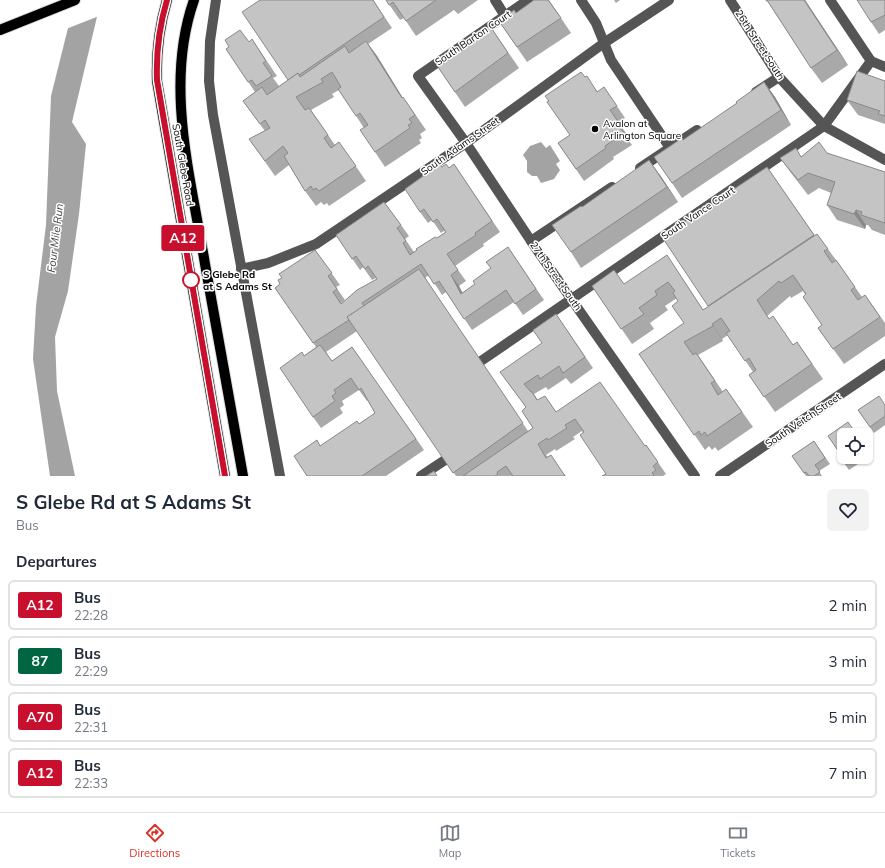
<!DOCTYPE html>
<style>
body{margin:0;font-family:Mulish,sans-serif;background:#f2f2f3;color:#1f2937;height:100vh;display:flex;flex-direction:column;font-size:15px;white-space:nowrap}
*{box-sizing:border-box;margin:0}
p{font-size:13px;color:#747a83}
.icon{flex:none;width:22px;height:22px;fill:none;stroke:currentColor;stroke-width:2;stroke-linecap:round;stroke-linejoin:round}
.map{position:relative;height:476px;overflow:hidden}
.panel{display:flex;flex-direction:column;background:#fff;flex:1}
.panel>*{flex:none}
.badge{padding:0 8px;border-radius:3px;font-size:14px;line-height:26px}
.tools{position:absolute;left:837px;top:428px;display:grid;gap:8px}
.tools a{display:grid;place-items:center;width:36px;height:36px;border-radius:6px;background:#fff;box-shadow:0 1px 3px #0004;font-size:20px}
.map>.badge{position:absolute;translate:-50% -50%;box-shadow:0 0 0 2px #fff}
h2{padding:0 16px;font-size:15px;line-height:36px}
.round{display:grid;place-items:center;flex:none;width:42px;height:42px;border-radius:6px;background:#f2f2f3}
.summary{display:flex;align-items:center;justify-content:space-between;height:68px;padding:0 16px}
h1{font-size:19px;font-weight:700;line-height:30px}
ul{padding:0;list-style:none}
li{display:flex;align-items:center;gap:12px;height:50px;margin:0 8px 6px;padding:0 8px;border:2px solid #e0e1e3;border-radius:6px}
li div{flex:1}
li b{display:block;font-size:15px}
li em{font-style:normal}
li .badge{min-width:44px;font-weight:700;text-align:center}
.tab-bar{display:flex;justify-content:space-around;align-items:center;height:56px;border-top:1px solid #e0e1e3;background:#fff;font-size:11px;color:#747a83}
.tab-bar a{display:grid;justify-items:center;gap:2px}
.tab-bar .current{color:#d93025}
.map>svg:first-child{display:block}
</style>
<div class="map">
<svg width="885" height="476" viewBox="0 0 885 476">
<rect width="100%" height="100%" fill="#fff"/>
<g fill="#a3a3a3">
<polygon points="75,0 101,0 72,122 86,144 79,214 68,291 55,337 57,391 75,476 50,476 33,359 36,306 46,225 51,96"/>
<polygon points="541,142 546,148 550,145 560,161 556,164 560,170 554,179 541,183 537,176 532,176 527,172 527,161 523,155 530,146"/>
</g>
<polygon fill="#fff" points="73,0 103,0 99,16 66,29"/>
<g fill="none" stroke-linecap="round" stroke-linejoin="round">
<g stroke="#dbdbdb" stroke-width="12">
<g id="major">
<path d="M167 0C159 27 156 52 157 81L225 476"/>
<path d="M194 0C164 85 191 178 205 264 218 334 230 405 243 476"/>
<polyline points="0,30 75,0"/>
</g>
</g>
<g stroke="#555" stroke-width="10">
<polyline points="216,0 210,41 209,81 213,115 280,476"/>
<polyline points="495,0 505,16"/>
<polyline points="528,0 418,76 466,143 537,250 695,476"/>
<polyline points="581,0 596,23 611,60 670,148"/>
<polyline points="730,0 779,77 824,126 885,160"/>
<polyline points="830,0 871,61 885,67"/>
<polyline points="756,92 779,77"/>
<polyline points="640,168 697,130"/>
<polyline points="531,241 612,187"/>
<polyline points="241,269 268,263 316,244 466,143 604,43 669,0"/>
<polyline points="481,361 824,126 871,61"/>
<polyline points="421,476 445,460"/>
<polyline points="720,476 885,364"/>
</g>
<use href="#major" stroke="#000" stroke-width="10"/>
</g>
<g fill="#a9a9a9">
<polygon points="373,0 392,28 368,44 377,56 403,98 414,113 426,130 420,134 422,138 419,140 421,143 385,167 375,152 364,128 339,90 332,94 334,97 311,110 335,145 339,142 366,181 329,206 327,203 324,205 321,202 316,206 305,191 289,165 275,176 249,139 265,131 243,101 255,92 226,49 249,42 252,39 277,76 273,78 279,86 288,80"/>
<polygon points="386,0 478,0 458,14 454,10 416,36 404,18 400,20"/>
<polygon points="549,0 571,33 527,62 499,21 516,13"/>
<polygon points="614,0 620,0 616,3"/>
<polygon points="765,0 805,0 848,65 822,83 811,68 768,2 767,2"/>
<polygon points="885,0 885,30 879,34 871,22"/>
<polygon points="490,26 519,68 465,107 438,67 465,48"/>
<polygon points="585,77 598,92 604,87 625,118 618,122 629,137 627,138 632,145 613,157 614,159 584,181 558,143 570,135"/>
<polygon points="885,81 885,124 858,115 847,100"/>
<polygon points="764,82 775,97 791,125 682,198 672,183 737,103"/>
<polygon points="827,153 885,172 885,235 872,230 868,225 866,225 865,229 837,220 827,205 831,193 819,188 808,195 791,173 780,158 802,156"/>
<polygon points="454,164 500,232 483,244 484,246 455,266 466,281 459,286 462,293 475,284 491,268 508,247 544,300 523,315 514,302 472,330 446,292 442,295 429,275 425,278 528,431 533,428 526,407 508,383 542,343 556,314 593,368 571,384 566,378 548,390 546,387 534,394 538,400 556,412 645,446 646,445 666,474 663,476 602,476 606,474 582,431 573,437 575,439 556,451 555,449 546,455 566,476 456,476 357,331 326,352 332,361 352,347 424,450 386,476 307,476 320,446 359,424 375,413 368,401 367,401 359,390 342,401 344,405 340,408 343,413 321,428 313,417 305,355 316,347 275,288 280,284 282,278 315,250 340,285 336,287 345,300 341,303 341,304 377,279 376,278 372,280 363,267 360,270 336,235 384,202 409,236 405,239 414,252 437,238 446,232 444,231 441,233 432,220 428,223 420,212 442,167 449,168"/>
<polygon points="767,167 815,236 817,234 836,260 862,297 865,295 885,323 885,336 844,364 818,328 822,325 803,291 791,298 790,296 767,316 793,345 797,342 823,379 775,412 749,375 753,372 728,335 722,339 723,341 698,355 723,392 726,389 753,427 718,451 715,447 712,450 709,446 705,450 639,354 684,323 678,301 677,298 665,306 668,310 650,323 654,329 632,344 592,286 624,284 677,271 703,310 708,307"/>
<polygon points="660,175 678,202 581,268 571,252 582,207"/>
<polygon points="885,405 885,425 874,433 858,410"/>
<polygon points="814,441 830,464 819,471 822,476 806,476 792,456"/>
<polygon points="841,455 844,457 857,457 861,462 849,470 839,456"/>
</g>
<g fill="#898989">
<polygon points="804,0 805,0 848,65 837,50"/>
<polygon points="366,41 377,56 412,113 402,98"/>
<polygon points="764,82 775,97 791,125 781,110"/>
<polygon points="403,97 414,113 426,130 415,115"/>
<polygon points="649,160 660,175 678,202 667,187"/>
<polygon points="856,210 866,225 865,229 854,214"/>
<polygon points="667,255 677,271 713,325 703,310"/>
<polygon points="451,275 459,286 469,305 461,294"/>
<polygon points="712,324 722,339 723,341 713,326"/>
</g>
<g fill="#c4c4c4" stroke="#898989">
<polygon points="260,0 373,0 384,17 299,75 298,73 288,80 242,12"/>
<polygon points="386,0 436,0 406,21 393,2 389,5"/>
<polygon points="534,0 548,0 561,18 517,47 499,21 514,10 516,13"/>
<polygon points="767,0 804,0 837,50 811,68"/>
<polygon points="857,0 885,0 885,15 871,22"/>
<polygon points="490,26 508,53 455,92 438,67 465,48 463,45"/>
<polygon points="240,30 249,42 252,39 266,61 263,63 272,76 256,86 252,80 248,82 226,49 229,47 225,40"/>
<polygon points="366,41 402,98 403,97 415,115 409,119 412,123 408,125 410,128 375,152 360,130 368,125 360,113 356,116 338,89 341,87 332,72 321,79 323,82 296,97 305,110 309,108 328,135 324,138 331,148 339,142 356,166 319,191 316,188 313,190 311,186 305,191 284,156 288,153 283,146 265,161 249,139 270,128 265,120 260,124 243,101 262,87 267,95 298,73 300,77 345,46 349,53"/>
<polygon points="857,71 885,81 885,116 878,114 880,111 847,100"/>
<polygon points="581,72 585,77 587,76 597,92 604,87 617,106 610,110 621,126 619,127 624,133 605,146 606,148 576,169 558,143 570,135 547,102 549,101 545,96"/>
<polygon points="764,82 781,110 672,183 654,157 682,138 683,140 737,103 736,102"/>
<polygon points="819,142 827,153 885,172 885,223 861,215 862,212 856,210 854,214 827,205 835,182 808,173 798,180 780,158 796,148 801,157"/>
<polygon points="649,160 667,187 571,252 552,225 581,206 582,207"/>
<polygon points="440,164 442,167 446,164 449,168 454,164 492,221 475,233 476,235 447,254 458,270 451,275 461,294 475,284 473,281 491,268 486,262 508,247 536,289 515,304 506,290 464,319 439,281 434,284 421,264 362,303 364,306 347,317 349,320 313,343 275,288 280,284 278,280 282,278 279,274 315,250 332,273 328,276 337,289 333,292 341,304 357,290 377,279 368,266 365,269 356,256 352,259 336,235 384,202 401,225 397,228 406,241 403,243 410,255 417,250 416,249 435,237 437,238 446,232 437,219 433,222 424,209 420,212 405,189"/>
<polygon points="767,167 814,235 708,306 662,237"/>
<polygon points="817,234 828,249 824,251 832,263 836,260 855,287 851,290 858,300 865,295 880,317 833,349 818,328 822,325 803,297 806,294 793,275 781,283 779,281 757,300 769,319 773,316 793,345 797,342 812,364 764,397 749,375 756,370 749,358 745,361 726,333 730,331 721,318 712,324 713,326 684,342 693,355 696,353 715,381 711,383 718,395 726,389 742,412 707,436 705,432 701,435 699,431 694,435 639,354 684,323 672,306 678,301 673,293 675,291 668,282 655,291 657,295 639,308 644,314 621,329 592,286 614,270 624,284 667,255 703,310"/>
<polygon points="419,269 523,423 453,473 347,317"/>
<polygon points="556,314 585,357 563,373 559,366 540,379 538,375 524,384 531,392 532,392 537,400 545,396 556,412 600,382 645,446 646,445 658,462 653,466 656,470 652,473 654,475 653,476 602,476 606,474 580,435 584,432 575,419 565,425 567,428 548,440 547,438 538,444 546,458 551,455 565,476 513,476 506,466 497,472 498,474 495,476 463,476 533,428 522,411 526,407 500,372 542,343 533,330"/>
<polygon points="320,345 332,361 352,347 416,439 362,476 307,476 294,456 317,440 320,446 357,421 359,424 375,413 361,388 359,390 351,378 334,390 336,393 332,396 335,401 313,417 280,368 302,352 304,356"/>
<polygon points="879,396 885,405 885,416 870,427 858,410"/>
<polygon points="848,422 857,435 844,435 844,457 855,457 845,464 839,456 841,455 828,436"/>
<polygon points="814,441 825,458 815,465 820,472 814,476 809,476 806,472 804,473 792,456"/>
<polygon points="434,471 437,476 426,476"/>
</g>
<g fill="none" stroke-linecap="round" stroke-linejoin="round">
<g stroke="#fff" stroke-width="9">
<path id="line" d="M167 0C159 27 156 52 157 80L225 476"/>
</g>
<use href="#line" stroke="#c8102e" stroke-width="6"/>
</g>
<circle fill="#000" stroke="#fff" stroke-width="1.5" cx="595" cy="129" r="4"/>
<circle fill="#fff" stroke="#c8102e" stroke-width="2" cx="191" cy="280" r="8"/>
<g text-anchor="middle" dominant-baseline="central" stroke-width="3" stroke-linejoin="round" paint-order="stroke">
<g font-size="10" fill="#000" stroke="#fff">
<text transform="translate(473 38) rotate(-34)">South Barton Court</text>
<text transform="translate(760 45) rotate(57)">26th Street South</text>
<text transform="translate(460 146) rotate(-35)">South Adams Street</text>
<text transform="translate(183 165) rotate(80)">South Glebe Road</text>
<text transform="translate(698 213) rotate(-34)">South Vance Court</text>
<text transform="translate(556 276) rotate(55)">27th Street South</text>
<text transform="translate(803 420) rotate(-34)">South Veitch Street</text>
</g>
<g font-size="10" fill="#000" stroke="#fff" text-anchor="start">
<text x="603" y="123">Avalon at<tspan x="603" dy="12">Arlington Square</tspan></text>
</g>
<g font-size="10" font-weight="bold" fill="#000" stroke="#fff" text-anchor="start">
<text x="203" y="274">S Glebe Rd<tspan x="203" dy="12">at S Adams St</tspan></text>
</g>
<g font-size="11" font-style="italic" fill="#444" stroke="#fff">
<text transform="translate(55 238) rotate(-83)">Four Mile Run</text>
</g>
</g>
</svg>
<div class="tools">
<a><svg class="icon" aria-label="locate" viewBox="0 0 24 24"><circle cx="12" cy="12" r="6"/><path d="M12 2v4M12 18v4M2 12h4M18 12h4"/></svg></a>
</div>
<b class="badge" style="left:183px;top:238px;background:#c8102e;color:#fff">A12</b>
</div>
<section class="panel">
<div class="summary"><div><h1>S Glebe Rd at S Adams St</h1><p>Bus</p></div><a class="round"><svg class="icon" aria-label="heart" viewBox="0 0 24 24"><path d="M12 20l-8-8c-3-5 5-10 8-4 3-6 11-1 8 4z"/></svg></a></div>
<h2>Departures</h2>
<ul>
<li><span class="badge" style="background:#c8102e;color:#fff">A12</span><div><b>Bus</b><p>22:28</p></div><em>2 min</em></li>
<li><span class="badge" style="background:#006641;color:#fff">87</span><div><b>Bus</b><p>22:29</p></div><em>3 min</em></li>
<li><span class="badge" style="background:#c8102e;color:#fff">A70</span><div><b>Bus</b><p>22:31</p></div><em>5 min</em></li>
<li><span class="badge" style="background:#c8102e;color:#fff">A12</span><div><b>Bus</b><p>22:33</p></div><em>7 min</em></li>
</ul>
</section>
<nav class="tab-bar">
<a class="current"><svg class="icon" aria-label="directions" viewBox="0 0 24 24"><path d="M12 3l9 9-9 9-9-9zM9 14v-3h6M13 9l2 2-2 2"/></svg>Directions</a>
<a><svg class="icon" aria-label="map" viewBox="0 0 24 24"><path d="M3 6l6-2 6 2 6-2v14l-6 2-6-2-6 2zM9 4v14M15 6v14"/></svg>Map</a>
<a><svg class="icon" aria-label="tickets" viewBox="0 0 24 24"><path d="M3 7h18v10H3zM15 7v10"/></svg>Tickets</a>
</nav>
